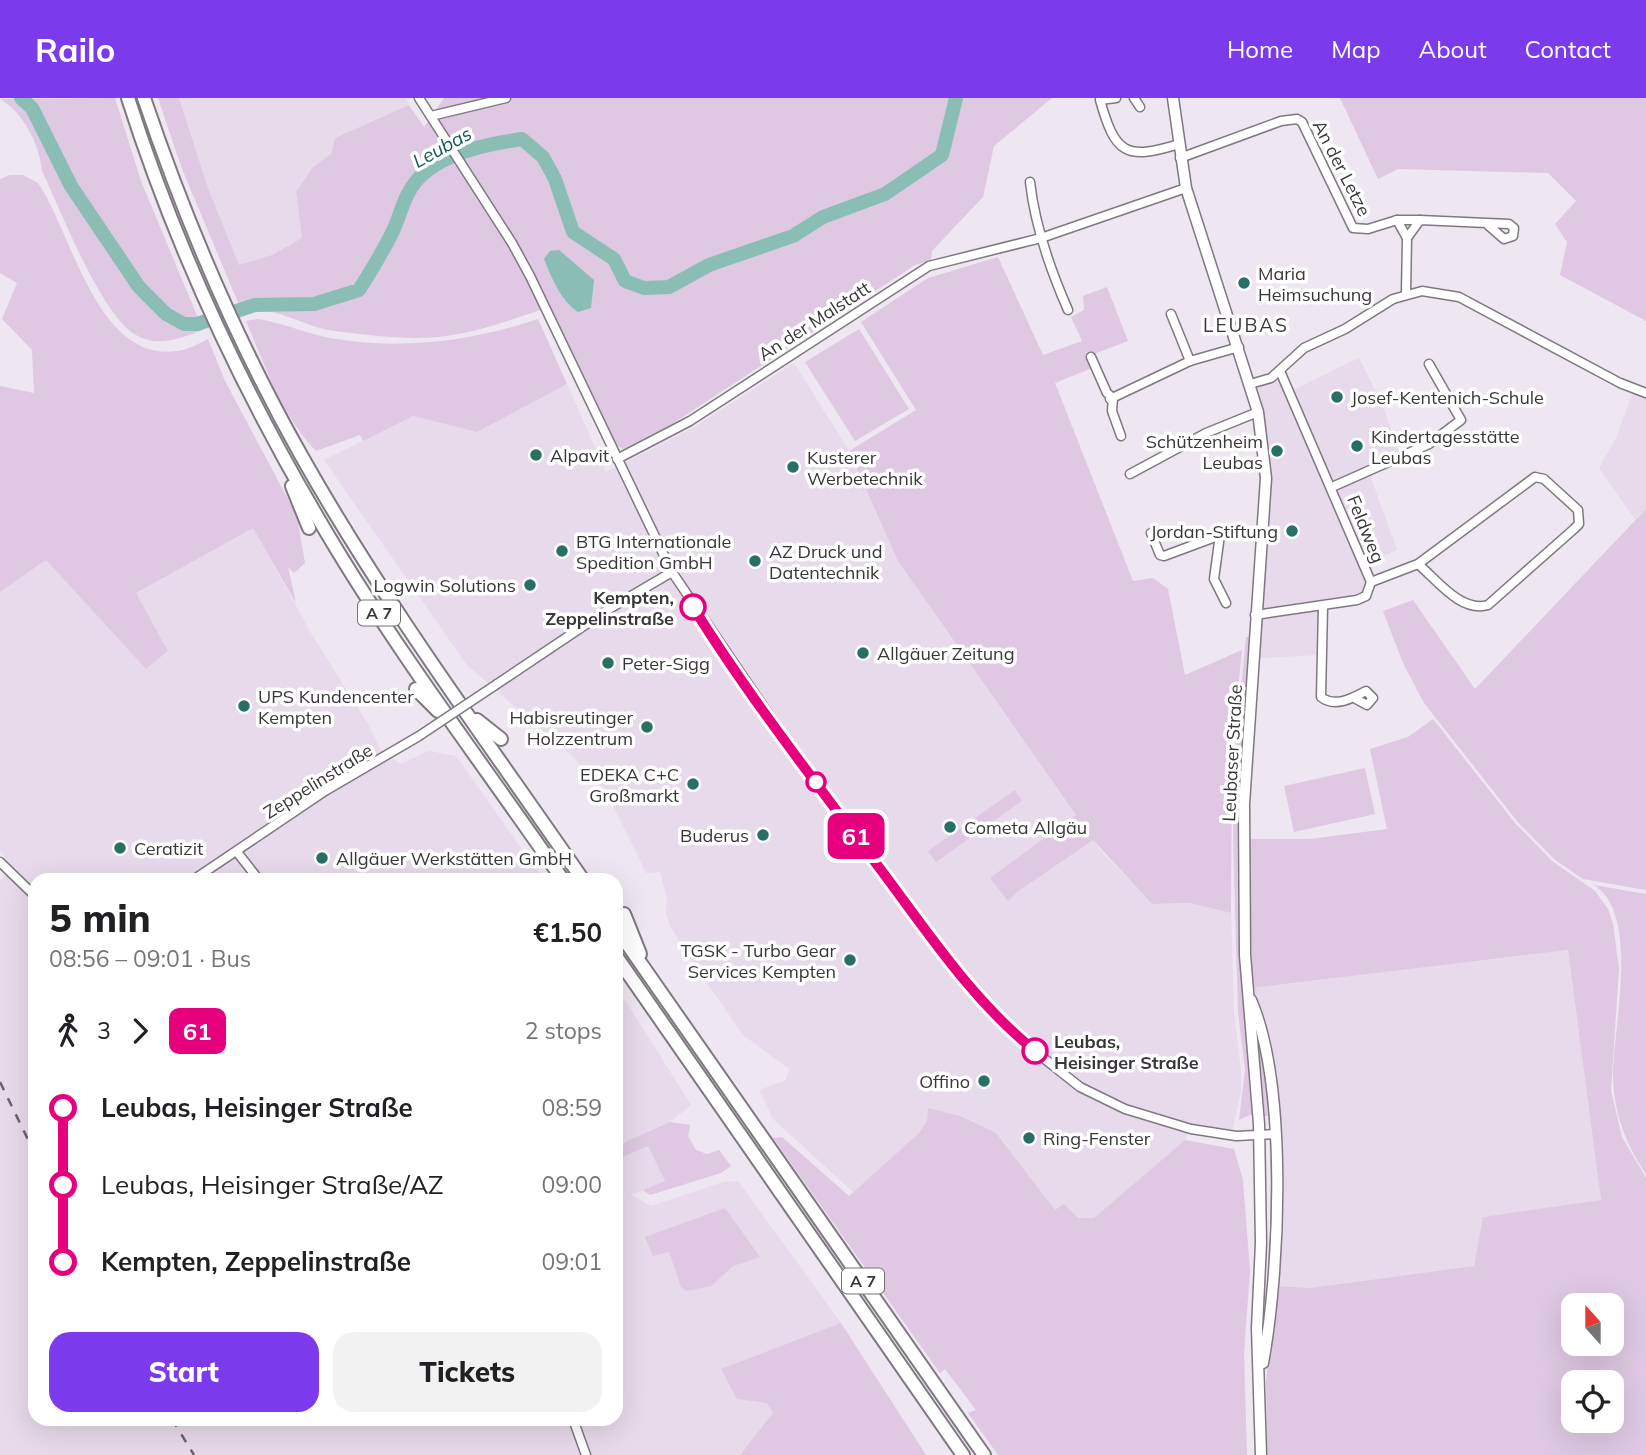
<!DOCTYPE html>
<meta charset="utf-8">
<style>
body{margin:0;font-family:Mulish,sans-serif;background:#f2f2f2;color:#202124;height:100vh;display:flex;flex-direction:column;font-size:26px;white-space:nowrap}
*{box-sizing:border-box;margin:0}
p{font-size:23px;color:#757577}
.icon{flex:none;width:38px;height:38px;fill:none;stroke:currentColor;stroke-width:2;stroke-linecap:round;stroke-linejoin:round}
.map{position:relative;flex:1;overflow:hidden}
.panel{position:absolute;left:28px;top:775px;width:595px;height:553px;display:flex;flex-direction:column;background:#fff;border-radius:21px;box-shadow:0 7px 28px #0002}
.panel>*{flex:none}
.badge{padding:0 14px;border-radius:10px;font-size:24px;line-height:46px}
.needle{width:46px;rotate:339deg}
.buttons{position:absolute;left:1561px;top:1195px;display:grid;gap:14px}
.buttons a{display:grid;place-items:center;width:63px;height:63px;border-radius:14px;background:#fff;box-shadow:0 7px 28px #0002;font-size:35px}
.map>.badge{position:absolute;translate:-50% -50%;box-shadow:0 0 0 4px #fff}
.legs{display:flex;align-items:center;gap:10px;height:77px;padding:0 21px;font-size:23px}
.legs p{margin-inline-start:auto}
.summary{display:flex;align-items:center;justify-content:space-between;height:119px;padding:0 21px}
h1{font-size:38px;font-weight:800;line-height:52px}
.action{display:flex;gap:14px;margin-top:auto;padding:14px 21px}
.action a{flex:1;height:80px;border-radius:21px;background:#7c3aed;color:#fff;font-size:28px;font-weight:800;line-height:80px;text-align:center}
.action a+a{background:#f2f2f2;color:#202124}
ul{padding:0 21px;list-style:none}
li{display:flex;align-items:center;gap:24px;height:77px;font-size:26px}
li i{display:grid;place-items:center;width:10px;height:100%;margin:0 9px;background:currentColor}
li i::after{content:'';width:18px;height:18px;margin:-9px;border:5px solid;border-radius:50%;background:#fff}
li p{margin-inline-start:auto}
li:first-child i{background:linear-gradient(#0000 50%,currentColor 0)}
li:last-child i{background:linear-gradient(currentColor 50%,#0000 0)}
header{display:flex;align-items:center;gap:42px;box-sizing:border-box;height:98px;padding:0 35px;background:#7c3aed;color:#fff}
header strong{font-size:33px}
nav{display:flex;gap:38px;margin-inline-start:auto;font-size:24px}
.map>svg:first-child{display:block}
</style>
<header>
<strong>Railo</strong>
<nav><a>Home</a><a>Map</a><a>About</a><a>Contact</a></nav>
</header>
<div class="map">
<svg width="1646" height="1357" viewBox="0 0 1646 1357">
<rect width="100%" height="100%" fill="#eee6f0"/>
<g fill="#e7daea">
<polygon points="179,0 406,0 409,7 335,40 331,56 313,69 296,94 302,140 272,157 239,167 208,90"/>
<polygon points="1359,260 1382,306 1400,358 1369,374 1397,452 1369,464 1374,478 1369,503 1320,513 1319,557 1258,560 1270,381 1254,288 1284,275 1293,292"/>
<polygon points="794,265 849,353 898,463 1101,753 1152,806 1190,805 1231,815 1234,914 1241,973 1241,994 1232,1033 1191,1026 1185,1042 1094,1120 1078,1120 1055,1112 996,1035 928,1010 927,1023 919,1035 854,1095 773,1021 759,992 786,982 789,971 743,937 685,853 670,828 666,815 667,800 660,774 646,775 606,693 570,656 467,567 324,362 413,318 477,334 567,286 606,374 693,330"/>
<polygon points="1633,294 1646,299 1646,411 1635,421 1599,370 1616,340"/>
<polygon points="253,429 312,537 368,626 380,651 400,666 429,653 456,658 544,782 35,782 35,1321 616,1321 616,1062 648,1048 665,1083 631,1097 651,1108 723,1084 738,1083 841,1225 721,1271 767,1305 774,1316 740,1357 0,1357 0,783 12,769 0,752 0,494 46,462 146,571 168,553 136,495"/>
<polygon points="1568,852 1601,1102 1484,1119 1474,1168 1309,1190 1278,1188 1278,1039 1252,890"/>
<polygon points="616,888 691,1007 670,1024 616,1048"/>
</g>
<g fill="#dec8e2" fill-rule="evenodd">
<path d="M115 0 141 83 203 232C181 240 158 250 136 237 100 216 61 112 42 73 39 46 24 15 0 1Z"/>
<path d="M158 0H179L208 90 239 167 272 157 302 140 296 94 313 69 331 56 335 40 409 7 424 29 444 0H1052L994 48 983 99 932 153 931 162 915 167 672 326 623 351 615 346 550 209C513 220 477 236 437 239 404 242 368 237 335 233 304 230 273 205 242 214L182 71Z"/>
<polygon points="1340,0 1646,0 1646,223 1560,177 1567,144 1555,126 1576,103 1548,75 1398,71 1378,81"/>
<path d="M10 77H23L38 85C73 136 98 271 183 252 191 250 200 245 208 241L225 283 297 418 305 465 294 475 288 469 296 505 253 430 136 495 168 553 146 571 46 462 0 494V288L34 295 32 252 2 221 17 185 0 175V81Z"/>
<polygon points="998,159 1043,257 1082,243 1071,219 1084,212 1083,198 1107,189 1128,243 1089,258 1092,270 1055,285 1133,483 1153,480 1168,491 1185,577 1242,552 1232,653 1231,815 1190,805 1152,806 1093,742 1017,794 1008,803 990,780 1076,717 898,463 849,353 916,312 861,224 928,180"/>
<path d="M258 221C284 225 309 237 336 241 404 252 473 243 538 221L567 286 477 334 413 318 363 343 360 337 316 353C282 318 265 268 246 223Z"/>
<polygon points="859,231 909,311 855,343 805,264"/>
<polygon points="1646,411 1646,792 1583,781 1554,761 1517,723 1424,605 1403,565 1383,513 1413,502 1475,591"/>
<path d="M1246 539H1250C1237 700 1239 854 1254 1015L1239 1022 1245 972 1238 914 1233 742 1235 654Z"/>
<path d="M1433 621 1515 725 1552 763 1595 793 1608 811 1613 826 1619 870 1611 993 1622 1039 1646 1080V1357H1267L1266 1283 1278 1188 1310 1190 1474 1168 1483 1119 1601 1102 1568 852 1252 890 1249 741H1310L1387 731 1370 651 1408 639ZM1573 1208H1612V1246H1573ZM1573 1284H1612V1323H1573Z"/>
<polygon points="1365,670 1375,716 1294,734 1284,688"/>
<polygon points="1015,692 1022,703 936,764 928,753"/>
<path d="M1594 787 1646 796V1076C1626 1047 1614 1015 1613 980 1612 933 1642 818 1594 787Z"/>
<polygon points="1254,921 1263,940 1270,1018 1265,1018"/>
<polygon points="928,1010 960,1018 996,1035 1055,1112 1064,1106 1078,1120 1094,1120 1185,1042 1234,1051 1243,1082 1250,1173 1244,1255 1247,1357 998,1357 968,1315 976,1312 945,1271 940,1275 773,1040 782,1039 849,1098 919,1035 927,1023"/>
<polygon points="670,1024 690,1027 688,1038 696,1052 707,1056 719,1052 731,1068 721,1075 650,1097 643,1092 665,1083 648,1048 616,1062 616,1048"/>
<polygon points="725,1110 760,1159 733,1168 711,1188 686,1193 681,1189 669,1154 653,1158 645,1139"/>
<polygon points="841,1225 926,1357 740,1357 773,1315 767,1305 737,1301 721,1271"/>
</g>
<path fill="#8abeb5" d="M559 152 594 182 591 210 578 214C561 203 552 181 544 161L550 153Z"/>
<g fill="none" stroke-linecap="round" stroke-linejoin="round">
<path stroke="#8abeb5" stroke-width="14" d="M21 0 32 10 71 88 139 189 166 216 184 226H197L255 207 314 206 359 192C371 173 382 155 392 135 401 117 403 98 417 82 441 55 488 46 522 41L543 59 555 81 573 134 614 161 625 183 644 190 669 189 709 167 793 138 823 119 885 96 942 57 956 0"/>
<g stroke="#7f7880" stroke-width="11">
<g id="minor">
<polyline points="419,0 512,145 530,178 672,474 803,667 980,903 1017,939 1080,989 1125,1011 1191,1031 1236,1038 1275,1036"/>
<path d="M1116 0 1100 2C1115 55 1125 63 1179 46"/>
<polyline points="1134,0 1140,9"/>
<polyline points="431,18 506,0"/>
<polyline points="1180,60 1281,23 1297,21 1302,24 1353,130 1368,131 1397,122 1407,140 1406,195"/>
<path d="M1030 84C1035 129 1050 171 1068 212"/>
<polyline points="1397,122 1420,122"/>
<polyline points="1407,140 1420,122 1509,126 1514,130 1513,138 1504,141 1488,127"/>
<polyline points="1171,216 1190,263"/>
<polyline points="1091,259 1107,295 1113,300 1112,313 1121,338"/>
<polyline points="1250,286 1271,280 1304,250 1345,231 1393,201 1422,193 1459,199 1620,285 1646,295"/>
<polyline points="1110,301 1190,263 1239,249"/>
<polyline points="617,361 690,323 929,168 1041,140 1186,90"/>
<polyline points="1130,376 1206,335 1258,314"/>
<polyline points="1332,389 1429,346 1461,322 1429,266"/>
<polyline points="1151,435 1160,457 1164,458 1226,435 1261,436"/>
<polyline points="1220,437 1214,481 1226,505"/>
<path d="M1371 484 1418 466 1535 379 1544 381 1578 412 1579 426 1574 431 1488 507C1461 515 1437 482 1418 466"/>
<path d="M1323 508 1321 599C1335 610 1353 600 1366 593L1373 600 1367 607 1356 601"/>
<polyline points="1255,517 1357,502 1366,498 1371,484 1280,273"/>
<polyline points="497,586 609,511 672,474"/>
<polyline points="237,754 259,782"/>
<polyline points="0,764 35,798"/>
<polyline points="193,782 325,693 419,638"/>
<polyline points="573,1321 586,1357"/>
</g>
</g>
<g stroke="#7f7880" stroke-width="13">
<g id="major">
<polyline points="1173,0 1186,90 1258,314 1266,380 1244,706 1245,857 1259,1026 1261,1145 1257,1230 1261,1357"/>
<path d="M1251 902C1288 988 1280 1172 1263 1265"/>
</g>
</g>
<g stroke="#7f7880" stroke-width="16">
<g id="highway">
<path d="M128 0C177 154 245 298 328 437 398 555 485 669 563 782"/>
<path d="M144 0C186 124 237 244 302 359 385 506 487 643 583 782"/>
<polyline points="292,388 309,430"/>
<polyline points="416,591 438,613"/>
<polyline points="477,622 501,641"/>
<polyline points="624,816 640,856"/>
<polyline points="616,830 984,1357"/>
<polyline points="616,858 963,1357"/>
</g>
</g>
<use href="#minor" stroke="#fff" stroke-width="8"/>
<use href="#major" stroke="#fff" stroke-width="10"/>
<use href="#highway" stroke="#fff" stroke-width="12"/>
<g stroke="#69646a" stroke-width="2.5" stroke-dasharray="9 9" stroke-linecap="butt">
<polyline points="0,984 35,1056"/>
<polyline points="172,1321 194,1357"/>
</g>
<g stroke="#7f7880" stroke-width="11" stroke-linecap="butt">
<polyline id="minor-bridge" points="419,638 497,586"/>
</g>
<use href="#minor-bridge" stroke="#fff" stroke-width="8"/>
</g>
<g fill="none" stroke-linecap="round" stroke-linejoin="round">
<g stroke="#fff" stroke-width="16">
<path id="line-1" d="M693 509C749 599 815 683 878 768 927 833 971 901 1035 953"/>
</g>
<use href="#line-1" stroke="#e6007e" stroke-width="10"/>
</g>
<g fill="#286f65" stroke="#fff" stroke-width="2.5">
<circle cx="1244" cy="185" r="7"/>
<circle cx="1337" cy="299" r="7"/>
<circle cx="1357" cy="348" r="7"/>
<circle cx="1277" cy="353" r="7"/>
<circle cx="536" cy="357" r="7"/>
<circle cx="793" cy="369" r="7"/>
<circle cx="1292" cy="433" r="7"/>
<circle cx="562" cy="453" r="7"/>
<circle cx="755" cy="463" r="7"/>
<circle cx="530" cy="487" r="7"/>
<circle cx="863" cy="555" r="7"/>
<circle cx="608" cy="565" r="7"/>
<circle cx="244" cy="608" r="7"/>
<circle cx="647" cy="629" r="7"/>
<circle cx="693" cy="686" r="7"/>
<circle cx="950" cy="729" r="7"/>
<circle cx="763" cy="737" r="7"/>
<circle cx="120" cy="750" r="7"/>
<circle cx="322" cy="760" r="7"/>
<circle cx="850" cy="862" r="7"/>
<circle cx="984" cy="983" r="7"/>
<circle cx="1029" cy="1040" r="7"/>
</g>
<g fill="#fff" stroke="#e6007e" stroke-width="3.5">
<circle cx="693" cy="509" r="12"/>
<circle cx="816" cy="684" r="9"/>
<circle cx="1035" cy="953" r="12"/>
</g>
<g text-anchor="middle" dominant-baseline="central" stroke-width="7" stroke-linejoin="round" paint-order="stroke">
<g fill="#fff" stroke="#747275" stroke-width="2">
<rect x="358" y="502.5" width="42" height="25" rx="5"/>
<rect x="842" y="1170.5" width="42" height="25" rx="5"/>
</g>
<g font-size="16" font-weight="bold" fill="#39363a">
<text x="379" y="515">A 7</text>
<text x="863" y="1183">A 7</text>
</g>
<g font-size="18" fill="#39363a" stroke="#fff">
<text transform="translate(1342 70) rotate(63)">An der Letze</text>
<text transform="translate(814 223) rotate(-33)">An der Malstatt</text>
<text transform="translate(1366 431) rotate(68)">Feldweg</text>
<text transform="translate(1232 655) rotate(-87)">Leubaser Straße</text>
<text transform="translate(318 683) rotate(-32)">Zeppelinstraße</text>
</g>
<g font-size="18" fill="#39363a" stroke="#fff" text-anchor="start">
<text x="1258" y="175">Maria<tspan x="1258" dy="21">Heimsuchung</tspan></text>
<text x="1351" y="299">Josef-Kentenich-Schule</text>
<text x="1371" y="338">Kindertagesstätte<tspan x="1371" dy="21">Leubas</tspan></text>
<text x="1263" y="343" text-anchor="end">Schützenheim<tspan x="1263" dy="21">Leubas</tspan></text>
<text x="550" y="357">Alpavit</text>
<text x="807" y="359">Kusterer<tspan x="807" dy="21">Werbetechnik</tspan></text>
<text x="1278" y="433" text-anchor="end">Jordan-Stiftung</text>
<text x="576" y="443">BTG Internationale<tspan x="576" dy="21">Spedition GmbH</tspan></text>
<text x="769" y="453">AZ Druck und<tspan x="769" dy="21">Datentechnik</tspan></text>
<text x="516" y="487" text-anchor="end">Logwin Solutions</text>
<text x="877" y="555">Allgäuer Zeitung</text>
<text x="622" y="565">Peter-Sigg</text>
<text x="258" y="598">UPS Kundencenter<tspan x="258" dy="21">Kempten</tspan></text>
<text x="633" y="619" text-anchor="end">Habisreutinger<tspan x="633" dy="21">Holzzentrum</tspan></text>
<text x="679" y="676" text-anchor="end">EDEKA C+C<tspan x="679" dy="21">Großmarkt</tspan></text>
<text x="964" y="729">Cometa Allgäu</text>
<text x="749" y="737" text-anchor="end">Buderus</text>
<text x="134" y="750">Ceratizit</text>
<text x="336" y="760">Allgäuer Werkstätten GmbH</text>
<text x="836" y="852" text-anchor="end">TGSK - Turbo Gear<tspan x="836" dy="21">Services Kempten</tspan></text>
<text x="970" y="983" text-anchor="end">Offino</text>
<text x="1043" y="1040">Ring-Fenster</text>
</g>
<g font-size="18" font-weight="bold" fill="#39363a" stroke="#fff" text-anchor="end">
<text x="674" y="499">Kempten,<tspan x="674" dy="21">Zeppelinstraße</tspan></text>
<text x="1054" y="943" text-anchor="start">Leubas,<tspan x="1054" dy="21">Heisinger Straße</tspan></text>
</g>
<g font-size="19" font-style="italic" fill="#125a52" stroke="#fff">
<text transform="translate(442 49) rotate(-29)">Leubas</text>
</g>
<g font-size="19" letter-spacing="2" fill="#39363a" stroke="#fff">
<text x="1246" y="227">LEUBAS</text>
</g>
</g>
</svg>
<div class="buttons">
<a><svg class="needle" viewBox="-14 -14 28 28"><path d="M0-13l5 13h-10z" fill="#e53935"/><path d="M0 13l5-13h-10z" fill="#757577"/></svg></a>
<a><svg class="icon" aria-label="locate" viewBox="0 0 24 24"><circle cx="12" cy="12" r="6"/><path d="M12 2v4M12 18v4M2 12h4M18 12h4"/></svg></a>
</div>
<b class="badge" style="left:856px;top:738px;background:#e6007e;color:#fff">61</b>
<section class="panel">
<div class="summary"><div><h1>5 min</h1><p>08:56 – 09:01 · Bus</p></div><b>€1.50</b></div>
<div class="legs"><svg class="icon" aria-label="walk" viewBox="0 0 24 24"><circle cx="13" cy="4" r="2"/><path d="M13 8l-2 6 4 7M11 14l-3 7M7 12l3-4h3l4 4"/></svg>3<svg class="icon" aria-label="forward" viewBox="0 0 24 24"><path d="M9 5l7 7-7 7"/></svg><b class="badge" style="background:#e6007e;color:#fff">61</b><p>2 stops</p></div>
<ul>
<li><i style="color:#e6007e"></i><b>Leubas, Heisinger Straße</b><p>08:59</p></li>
<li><i style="color:#e6007e"></i><span>Leubas, Heisinger Straße/AZ</span><p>09:00</p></li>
<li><i style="color:#e6007e"></i><b>Kempten, Zeppelinstraße</b><p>09:01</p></li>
</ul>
<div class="action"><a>Start</a><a>Tickets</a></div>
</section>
</div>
